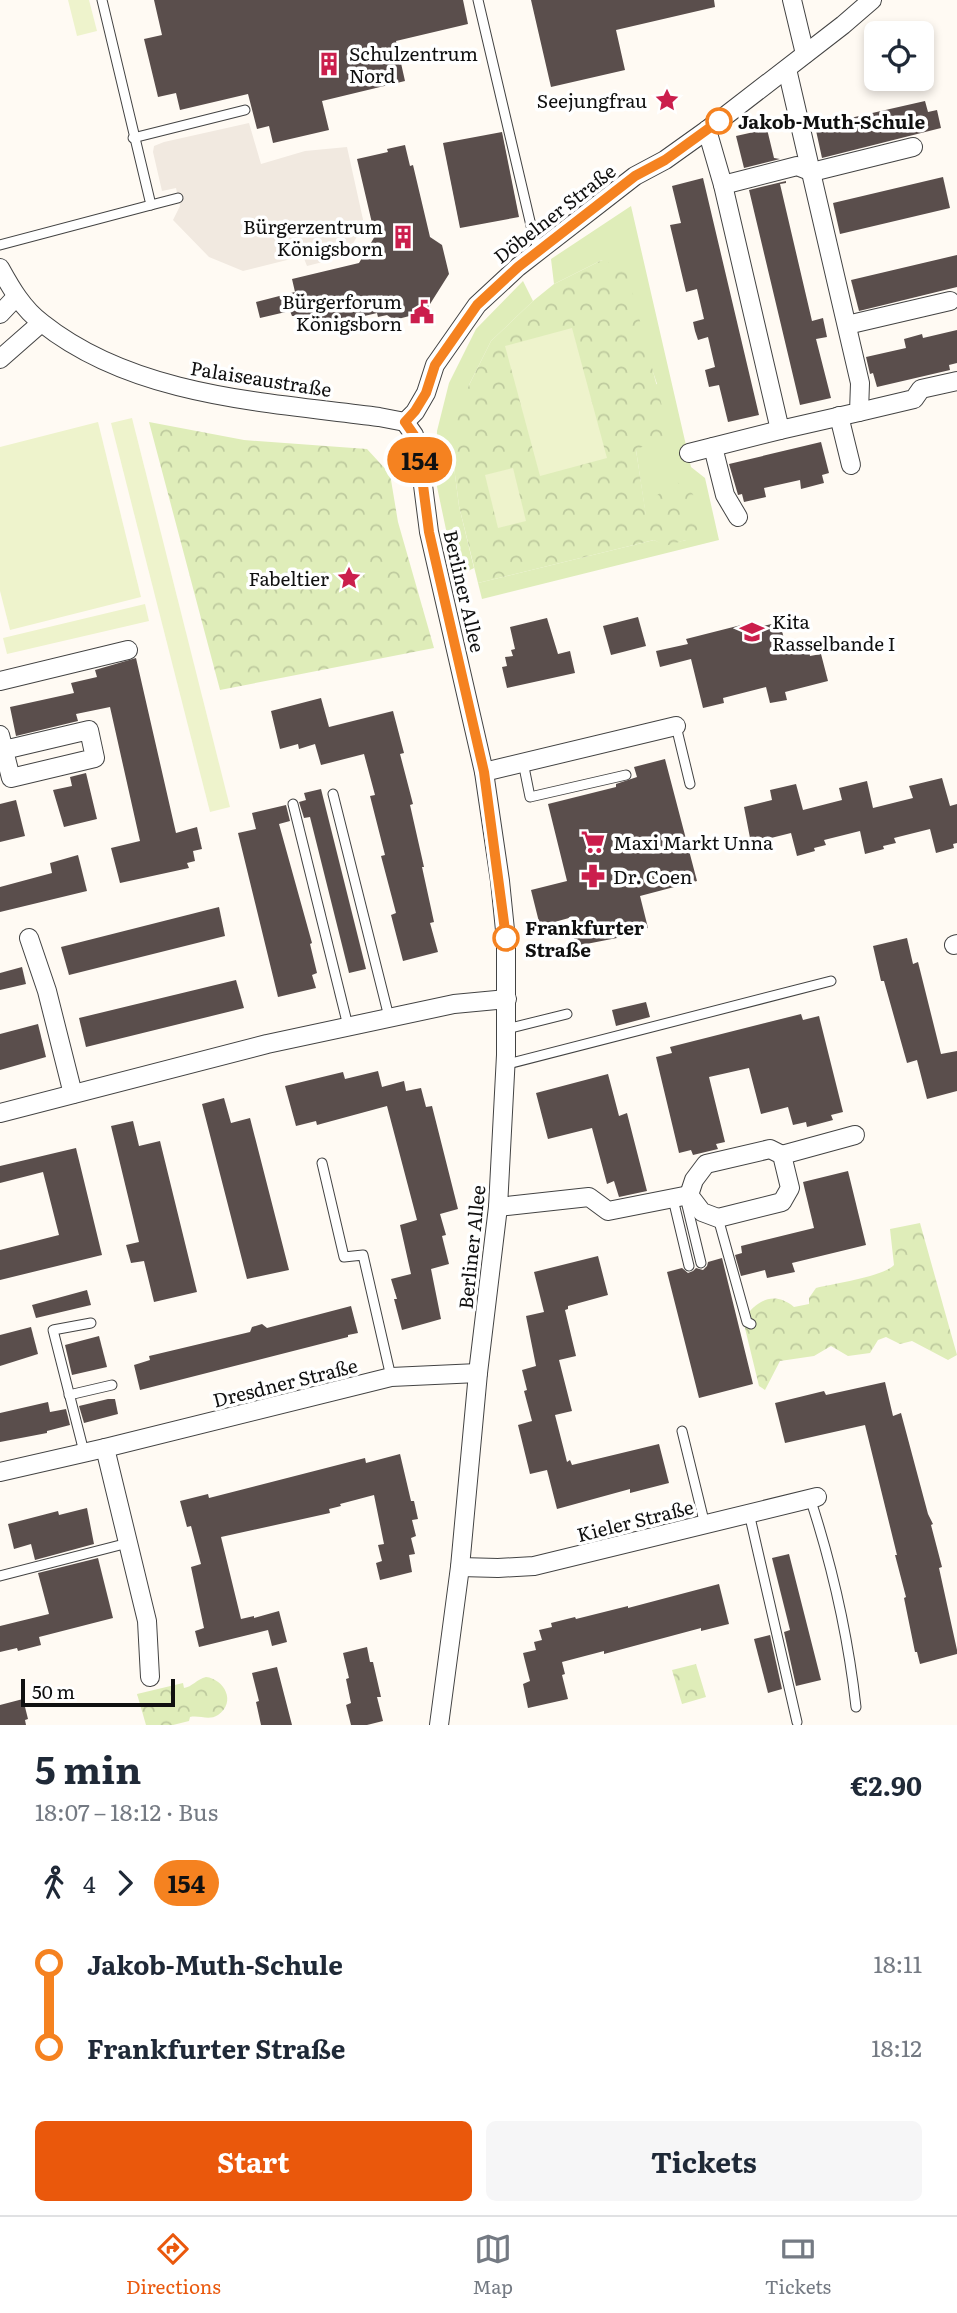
<!DOCTYPE html>
<meta charset="utf-8">
<style>
body{margin:0;font-family:Literata,serif;background:#f6f6f7;color:#1f2937;height:100vh;display:flex;flex-direction:column;font-size:26px;white-space:nowrap}
*{box-sizing:border-box;margin:0}
p{font-size:23px;color:#747a83}
.icon{flex:none;width:38px;height:38px;fill:none;stroke:currentColor;stroke-width:2;stroke-linecap:round;stroke-linejoin:round}
.map{position:relative;height:1725px;overflow:hidden}
.drawer{display:flex;flex-direction:column;background:#fff;flex:1}
.drawer>*{flex:none}
.badge{padding:0 14px;border-radius:23px;font-size:24px;line-height:46px}
.buttons{position:absolute;left:864px;top:21px;display:grid;gap:14px}
.buttons a{display:grid;place-items:center;width:70px;height:70px;border-radius:10px;background:#fff;box-shadow:0 4px 10px #0003;font-size:35px}
.scale{position:absolute;left:21px;bottom:18px;width:154px;box-sizing:border-box;padding-left:7px;border:4px solid #101010;border-top:0;font-size:19px;line-height:24px;white-space:nowrap;color:#101010;-webkit-text-stroke:5px #fff;paint-order:stroke}
.map>.badge{position:absolute;translate:-50% -50%;box-shadow:0 0 0 4px #fff}
.legs{display:flex;align-items:center;gap:10px;height:77px;padding:0 35px;font-size:23px}
.legs p{margin-inline-start:auto}
.head{display:flex;align-items:center;justify-content:space-between;height:119px;padding:0 35px}
h1{font-size:38px;font-weight:700;line-height:52px}
.primary-button{display:flex;gap:14px;margin-top:auto;padding:14px 35px}
.primary-button a{flex:1;height:80px;border-radius:10px;background:#ea580c;color:#fff;font-size:28px;font-weight:700;line-height:80px;text-align:center}
.primary-button a+a{background:#f6f6f7;color:#1f2937}
ul{padding:0 35px;list-style:none}
li{display:flex;align-items:center;gap:24px;height:84px;font-size:26px}
li i{display:grid;place-items:center;width:10px;height:100%;margin:0 9px;background:currentColor}
li i::after{content:'';width:18px;height:18px;margin:-9px;border:5px solid;border-radius:50%;background:#fff}
li p{margin-inline-start:auto}
li:first-child i{background:linear-gradient(#0000 50%,currentColor 0)}
li:last-child i{background:linear-gradient(currentColor 50%,#0000 0)}
.tab-bar{display:flex;justify-content:space-around;align-items:center;height:98px;border-top:2px solid #e0e1e3;background:#fff;font-size:19px;color:#747a83}
.tab-bar a{display:grid;justify-items:center;gap:4px}
.tab-bar .on{color:#ea580c}
.map>svg:first-child{display:block}
</style>
<div class="map">
<svg width="957" height="1725" viewBox="0 0 957 1725">
<defs>
<pattern id="park-crowns" width="20" height="18" patternUnits="userSpaceOnUse" patternTransform="scale(1.75)"><rect width="20" height="18" fill="#dfedb9"/><path d="M2 6a3 3 0 1 1 6 0M12 15a3 3 0 1 1 6 0" fill="none" stroke="#beca9e"/></pattern>
</defs>
<rect width="100%" height="100%" fill="#fffaf3"/>
<g fill="#dfedb9">
<polygon points="631,206 691,467 705,478 719,540 482,599 478,583 654,540 665,545 686,540 646,517 636,450 623,397 657,384 638,327 602,260 554,284 551,259"/>
<polygon points="523,281 533,301 491,341 469,385 454,467 459,506 474,568 456,577 436,482 437,431 449,383 476,329"/>
</g>
<g fill="url(#park-crowns)">
<polygon points="602,260 627,271 669,433 636,450 646,515 654,497 677,482 693,494 700,527 686,540 665,546 654,540 478,583 459,506 454,467 454,427 469,385 491,341 533,301 554,284"/>
<polygon points="149,422 244,440 367,449 390,474 398,522 434,648 220,690"/>
<path d="M920 1223 957 1355 948 1360 912 1341 900 1344 886 1337 878 1340 870 1353 848 1356 831 1346 814 1356 780 1361 765 1390 759 1386 743 1320C756 1301 773 1290 794 1307L809 1304V1298L816 1288C832 1284 885 1276 894 1265L890 1229Z"/>
<polygon points="696,1664 706,1697 682,1704 672,1670"/>
<path d="M206 1677C224 1679 237 1702 218 1715 209 1721 200 1715 190 1717L189 1721 173 1725H146L137 1694 183 1683 184 1688C192 1687 197 1679 206 1677Z"/>
</g>
<g fill="#eef3cc">
<polygon points="68,0 89,0 97,31 77,36"/>
<polygon points="572,328 607,458 540,476 505,346"/>
<polygon points="132,418 230,807 210,812 111,423"/>
<polygon points="98,422 141,597 10,630 0,591 0,447"/>
<polygon points="513,468 526,521 498,528 485,475"/>
<polygon points="145,604 149,621 7,654 3,638"/>
</g>
<polygon fill="#f1e9e0" points="249,123 261,164 305,151 347,147 364,224 346,256 307,266 303,256 243,271 209,257 173,220 180,206 176,188 162,191 153,152 154,146 164,142"/>
<g fill="#5a4e4c">
<polygon points="154,0 463,0 468,24 396,41 405,81 322,101 329,130 273,143 269,126 257,129 248,94 180,110 176,93 158,97 144,39 162,35"/>
<polygon points="531,0 714,0 715,7 616,30 625,70 551,87"/>
<polygon points="925,101 928,112 937,110 941,128 822,158 815,126"/>
<polygon points="767,129 774,158 780,159 744,168 736,136"/>
<polygon points="502,132 519,217 460,228 443,143"/>
<polygon points="405,145 410,166 413,165 430,237 442,245 449,274 425,312 394,320 387,315 378,317 377,313 310,329 307,317 296,319 295,316 292,316 290,311 260,318 256,302 295,292 292,279 359,263 375,236 357,159 388,152 387,149"/>
<polygon points="943,177 950,208 840,234 833,203"/>
<polygon points="703,178 759,415 728,422 719,385 709,387 705,370 715,367 708,337 698,340 695,331 693,322 704,319 697,289 686,292 670,225 681,223 672,186"/>
<polygon points="786,181 786,183 780,184 812,321 823,318 827,337 816,339 831,398 800,405 749,190"/>
<polygon points="957,255 957,287 859,311 851,280"/>
<polygon points="957,330 957,363 949,365 950,370 877,387 873,373 870,374 866,357 906,348 904,339 922,334 923,338"/>
<polygon points="821,442 829,473 822,475 824,483 801,489 800,480 764,488 766,497 744,502 742,494 738,495 729,464"/>
<polygon points="638,617 646,646 611,655 603,626"/>
<polygon points="547,618 558,654 570,651 575,673 507,688 502,667 507,666 505,657 513,656 511,650 515,649 510,627"/>
<polygon points="753,622 755,628 780,622 786,648 807,642 810,656 821,654 828,681 785,692 787,700 770,703 766,687 723,698 724,703 703,708 691,659 660,667 656,651 688,644 686,639"/>
<polygon points="136,658 176,833 197,827 202,849 193,851 195,861 187,863 189,868 120,883 111,848 140,841 110,707 76,714 78,721 16,736 10,707 74,693 71,683 97,677 95,670"/>
<polygon points="321,698 329,727 393,711 404,753 400,754 413,804 410,805 424,867 422,867 434,922 430,923 438,952 403,961 391,915 396,913 381,856 385,855 370,796 375,795 364,754 321,765 315,744 299,749 298,744 280,749 271,711"/>
<polygon points="665,759 697,881 640,896 648,928 621,934 622,937 576,946 569,918 540,926 531,890 567,881 548,804 616,787 616,784 637,777 634,767"/>
<polygon points="86,773 97,819 64,827 53,790 72,786 70,777"/>
<polygon points="942,778 950,806 957,804 957,843 953,844 954,848 936,853 930,829 894,838 896,843 883,846 884,849 865,854 860,831 824,840 826,845 814,848 815,851 797,856 791,833 751,843 744,807 772,800 770,790 796,784 803,810 842,800 839,788 867,781 873,808 913,798 909,786"/>
<polygon points="321,789 366,969 349,973 310,817 304,818 299,802 306,800 304,793"/>
<polygon points="16,800 25,836 0,842 0,804"/>
<polygon points="286,805 290,821 279,824 312,943 310,944 317,973 312,975 316,988 278,997 238,833 256,829 252,813"/>
<polygon points="78,855 87,891 0,912 0,887 52,873 50,863"/>
<polygon points="219,907 225,936 69,975 61,947"/>
<polygon points="907,938 913,964 918,962 941,1054 957,1051 957,1091 927,1099 917,1060 907,1063 884,981 881,981 873,946"/>
<polygon points="22,967 26,984 0,990 0,973"/>
<polygon points="236,980 244,1008 86,1047 79,1018"/>
<polygon points="646,1002 650,1017 616,1026 612,1010"/>
<polygon points="801,1014 803,1020 819,1016 843,1112 831,1115 833,1120 807,1127 806,1122 793,1125 788,1107 761,1114 749,1068 709,1077 725,1142 716,1144 718,1149 693,1155 691,1150 679,1153 656,1057 672,1053 670,1047"/>
<polygon points="38,1024 46,1057 0,1070 0,1034"/>
<polygon points="378,1071 382,1087 404,1081 406,1091 421,1088 426,1107 432,1106 458,1209 440,1214 446,1235 442,1236 449,1264 431,1269 441,1319 402,1330 394,1299 397,1299 391,1279 411,1274 400,1225 417,1220 387,1106 317,1125 316,1121 296,1126 285,1086 343,1072 345,1079"/>
<polygon points="608,1074 619,1116 627,1113 647,1191 619,1197 614,1181 607,1184 592,1128 548,1139 536,1093"/>
<polygon points="224,1098 231,1123 250,1118 289,1270 247,1279 202,1104"/>
<polygon points="133,1121 139,1146 160,1141 197,1292 154,1302 144,1261 131,1263 126,1245 139,1242 111,1126"/>
<polygon points="76,1148 102,1255 0,1280 0,1250 59,1235 43,1172 0,1183 0,1166"/>
<polygon points="848,1171 866,1245 792,1263 795,1272 767,1278 765,1270 741,1276 735,1255 742,1253 741,1246 814,1228 803,1182"/>
<polygon points="598,1256 608,1295 568,1306 568,1309 565,1310 576,1356 559,1360 572,1411 555,1415 567,1462 570,1460 572,1465 659,1444 669,1483 630,1493 630,1489 557,1509 547,1470 530,1474 518,1425 532,1421 524,1391 527,1390 522,1370 536,1366 526,1316 544,1312 534,1272"/>
<polygon points="722,1258 753,1384 699,1398 667,1272 682,1268 688,1273 693,1271 696,1268 703,1270 707,1266 708,1262"/>
<polygon points="87,1290 91,1305 36,1318 32,1305"/>
<polygon points="351,1306 358,1333 348,1335 348,1337 140,1390 134,1365 150,1360 149,1356 250,1332 252,1327 262,1324 267,1328"/>
<polygon points="31,1327 38,1354 0,1366 0,1335"/>
<polygon points="99,1336 107,1367 72,1375 65,1345"/>
<polygon points="885,1382 893,1416 901,1413 928,1514 933,1524 931,1525 942,1567 939,1568 957,1650 957,1654 920,1664 917,1652 915,1652 904,1598 906,1597 895,1555 897,1555 865,1425 785,1443 775,1403 824,1391 826,1395"/>
<polygon points="108,1399 115,1399 118,1414 84,1423 79,1406"/>
<polygon points="48,1402 50,1412 66,1409 70,1425 47,1431 47,1433 0,1442 0,1413"/>
<polygon points="400,1454 411,1501 414,1501 418,1519 412,1520 416,1536 411,1538 415,1554 409,1555 412,1572 380,1580 376,1563 382,1561 378,1545 384,1544 374,1495 340,1504 341,1506 329,1509 330,1513 221,1537 241,1619 254,1616 254,1618 279,1611 287,1642 272,1646 268,1630 199,1647 195,1631 204,1628 191,1567 201,1564 191,1526 187,1527 180,1501 208,1494 209,1498 365,1458 366,1463"/>
<polygon points="87,1508 94,1544 35,1560 31,1544 14,1549 8,1524 58,1511 59,1515"/>
<polygon points="789,1554 821,1680 796,1686 784,1632 790,1630 772,1558"/>
<polygon points="98,1558 113,1618 39,1637 41,1645 18,1651 17,1648 0,1652 0,1626 49,1614 38,1573"/>
<polygon points="719,1584 729,1624 701,1631 701,1628 604,1654 604,1651 562,1662 565,1674 562,1675 568,1699 528,1708 523,1684 530,1681 523,1653 536,1650 534,1642 542,1640 539,1630 552,1627 551,1623 575,1617 576,1619 628,1606 628,1608"/>
<polygon points="770,1635 782,1689 768,1693 754,1639"/>
<polygon points="367,1647 370,1662 373,1662 381,1697 377,1697 383,1721 367,1725 351,1725 346,1705 351,1703 346,1679 349,1678 343,1653"/>
<polygon points="277,1667 292,1725 261,1725 256,1702 259,1701 252,1673"/>
<polygon points="23,1699 28,1719 25,1720 26,1725 0,1725 0,1705"/>
</g>
<g fill="none" stroke-linecap="round" stroke-linejoin="round">
<g stroke="#434343" stroke-width="11">
<g id="lane">
<polyline points="478,0 533,234 539,251"/>
<polyline points="133,138 245,110"/>
<polyline points="151,205 178,198"/>
<polyline points="0,245 151,205 102,0"/>
<polyline points="676,726 690,784"/>
<polyline points="523,762 530,797 626,775"/>
<polyline points="333,794 389,1017"/>
<polyline points="293,804 348,1026"/>
<polyline points="507,1029 567,1014"/>
<polyline points="504,1065 831,981"/>
<polyline points="322,1163 344,1257 363,1255 391,1377"/>
<polyline points="685,1197 701,1263"/>
<polyline points="673,1199 689,1266"/>
<polyline points="718,1218 747,1322 751,1324"/>
<polyline points="69,1395 112,1385"/>
<polyline points="682,1431 705,1525"/>
<polyline points="84,1452 53,1330 91,1323"/>
<path d="M810 1498C832 1565 848 1636 856 1707"/>
<polyline points="749,1513 797,1722"/>
<polyline points="0,1576 128,1543"/>
</g>
</g>
<g stroke="#434343" stroke-width="20">
<g id="street">
<polyline points="792,0 805,54"/>
<polyline points="707,130 723,185 780,430 859,412 860,383 787,69"/>
<polyline points="723,185 797,166 812,172 913,147"/>
<path d="M0 268C11 288 23 309 42 323 135 397 266 402 379 417L405 422"/>
<polyline points="0,314 16,297"/>
<polyline points="847,325 950,301"/>
<polyline points="0,359 41,323"/>
<polyline points="859,412 914,399 921,389 957,381"/>
<polyline points="839,416 851,465"/>
<polyline points="405,422 414,435 419,454 429,532 484,772 500,881 506,940 506,1055 498,1207 478,1373 460,1567 439,1725"/>
<polyline points="405,422 415,412 426,393 435,365 477,305 518,267 635,176 665,160 707,130 843,25 872,0"/>
<polyline points="713,447 725,495 738,517"/>
<polyline points="689,453 780,430"/>
<polyline points="0,681 128,650"/>
<polyline points="0,735 11,778 95,758 89,730 4,750"/>
<polyline points="484,772 676,726"/>
<polyline points="29,938 47,991 73,1094"/>
<polyline points="954,945 957,944"/>
<polyline points="0,1113 267,1044 454,1004 507,999"/>
<polygon points="770,1149 782,1155 790,1188 782,1202 718,1218 702,1212 689,1195 694,1180 706,1164"/>
<polyline points="782,1155 855,1135"/>
<polyline points="498,1207 589,1197 608,1211 689,1195"/>
<polyline points="105,1448 147,1621 150,1677"/>
<polyline points="0,1472 105,1448 391,1377 478,1373"/>
<polyline points="460,1567 498,1568 534,1566 817,1497"/>
</g>
</g>
<use href="#lane" stroke="#fff" stroke-width="9"/>
<use href="#street" stroke="#fff" stroke-width="18"/>
</g>
<g fill="none" stroke-linecap="round" stroke-linejoin="round">
<g stroke="#fff" stroke-width="16">
<polyline id="line-1" points="506,938 484,772 429,532 419,454 414,435 405,422 415,411 426,393 435,365 477,305 518,267 635,176 665,160 719,121"/>
</g>
<use href="#line-1" stroke="#f58220" stroke-width="10"/>
</g>
<defs>
<g id="building-bare" transform="scale(1.89)"><path d="M-4-6H4V6H1V3H-1V6H-4ZM-2.5-4.3h1.7v1.8h-1.7ZM.8-4.3h1.7v1.8H.8ZM-2.5-1h1.7V.8h-1.7ZM.8-1h1.7V.8H.8Z" fill="#cb1e4c" stroke="#fff" stroke-width="2.5" paint-order="stroke"/></g>
<g id="sight-bare" transform="scale(1.89)"><path d="M0-6L1.8-2.2L6-1.7L2.9 1.2L3.7 5.4L0 3.3L-3.7 5.4L-2.9 1.2L-6-1.7L-1.8-2.2Z" fill="#cb1e4c" stroke="#fff" stroke-width="2.5" paint-order="stroke"/></g>
<g id="civic-bare" transform="scale(1.89)"><path d="M-.6-6.5H3V-4.5H.6V-3L4-1V1h2V6H-6V1h2V-1L-.6-3ZM-1.2 2.5V6h2.4V2.5Z" fill="#cb1e4c" stroke="#fff" stroke-width="2.5" paint-order="stroke"/></g>
<g id="school-bare" transform="scale(1.89)"><path d="M0-5L7-2L0 1L-7-2ZM-4 1L0 2.5L4 1V4Q0 6-4 4Z" fill="#cb1e4c" stroke="#fff" stroke-width="2.5" paint-order="stroke"/></g>
<g id="supermarket-bare" transform="scale(1.89)"><path d="M-6-5.5h2.5l.6 2H6L4.5 2H-2.5L-4.4-4H-6ZM-1.5 3.2a1.3 1.3 0 1 0 .1 0ZM3 3.2a1.3 1.3 0 1 0 .1 0Z" fill="#cb1e4c" stroke="#fff" stroke-width="2.5" paint-order="stroke"/></g>
<g id="pharmacy-bare" transform="scale(1.89)"><path d="M-2-6h4v4h4v4h-4v4h-4v-4h-4v-4h4Z" fill="#cb1e4c" stroke="#fff" stroke-width="2.5" paint-order="stroke"/></g>
</defs>
<g fill-rule="evenodd">
<use href="#building-bare" x="329" y="64"/>
<use href="#sight-bare" x="667" y="100"/>
<use href="#building-bare" x="403" y="237"/>
<use href="#civic-bare" x="422" y="312"/>
<use href="#sight-bare" x="349" y="578"/>
<use href="#school-bare" x="752" y="632"/>
<use href="#supermarket-bare" x="593" y="842"/>
<use href="#pharmacy-bare" x="593" y="876"/>
</g>
<g fill="#fff" stroke="#f58220" stroke-width="3.5">
<circle cx="719" cy="121" r="12"/>
<circle cx="506" cy="938" r="12"/>
</g>
<g text-anchor="middle" dominant-baseline="central" stroke-width="7" stroke-linejoin="round" paint-order="stroke">
<g font-size="19" fill="#101010" stroke="#fff" text-anchor="start">
<text x="349" y="53">Schulzentrum<tspan x="349" dy="22">Nord</tspan></text>
<text x="647" y="100" text-anchor="end">Seejungfrau</text>
<text x="383" y="226" text-anchor="end">Bürgerzentrum<tspan x="383" dy="22">Königsborn</tspan></text>
<text x="402" y="301" text-anchor="end">Bürgerforum<tspan x="402" dy="22">Königsborn</tspan></text>
<text x="329" y="578" text-anchor="end">Fabeltier</text>
<text x="772" y="621">Kita<tspan x="772" dy="22">Rasselbande I</tspan></text>
<text x="613" y="842">Maxi Markt Unna</text>
<text x="613" y="876">Dr. Coen</text>
</g>
<g font-size="19" font-weight="bold" fill="#101010" stroke="#fff" text-anchor="start">
<text x="738" y="121">Jakob-Muth-Schule</text>
<text x="525" y="927">Frankfurter<tspan x="525" dy="22">Straße</tspan></text>
</g>
<g font-size="19" fill="#101010" stroke="#fff">
<text transform="translate(554 213) rotate(-38)">Döbelner Straße</text>
<text transform="translate(261 378) rotate(9)">Palaiseaustraße</text>
<text transform="translate(465 591) rotate(77)">Berliner Allee</text>
<text transform="translate(471 1247) rotate(-84)">Berliner Allee</text>
<text transform="translate(285 1382) rotate(-14)">Dresdner Straße</text>
<text transform="translate(635 1520) rotate(-14)">Kieler Straße</text>
</g>
</g>
</svg>
<div class="buttons">
<a><svg class="icon" aria-label="locate" viewBox="0 0 24 24"><circle cx="12" cy="12" r="6"/><path d="M12 2v4M12 18v4M2 12h4M18 12h4"/></svg></a>
</div>
<div class="scale">50 m</div>
<b class="badge" style="left:420px;top:460px;background:#f58220;color:#111">154</b>
</div>
<section class="drawer">
<div class="head"><div><h1>5 min</h1><p>18:07 – 18:12 · Bus</p></div><b>€2.90</b></div>
<div class="legs"><svg class="icon" aria-label="walk" viewBox="0 0 24 24"><circle cx="13" cy="4" r="2"/><path d="M13 8l-2 6 4 7M11 14l-3 7M7 12l3-4h3l4 4"/></svg>4<svg class="icon" aria-label="forward" viewBox="0 0 24 24"><path d="M9 5l7 7-7 7"/></svg><b class="badge" style="background:#f58220;color:#111">154</b></div>
<ul>
<li><i style="color:#f58220"></i><b>Jakob-Muth-Schule</b><p>18:11</p></li>
<li><i style="color:#f58220"></i><b>Frankfurter Straße</b><p>18:12</p></li>
</ul>
<div class="primary-button"><a>Start</a><a>Tickets</a></div>
</section>
<nav class="tab-bar">
<a class="on"><svg class="icon" aria-label="directions" viewBox="0 0 24 24"><path d="M12 3l9 9-9 9-9-9zM9 14v-3h6M13 9l2 2-2 2"/></svg>Directions</a>
<a><svg class="icon" aria-label="map" viewBox="0 0 24 24"><path d="M3 6l6-2 6 2 6-2v14l-6 2-6-2-6 2zM9 4v14M15 6v14"/></svg>Map</a>
<a><svg class="icon" aria-label="tickets" viewBox="0 0 24 24"><path d="M3 7h18v10H3zM15 7v10"/></svg>Tickets</a>
</nav>
